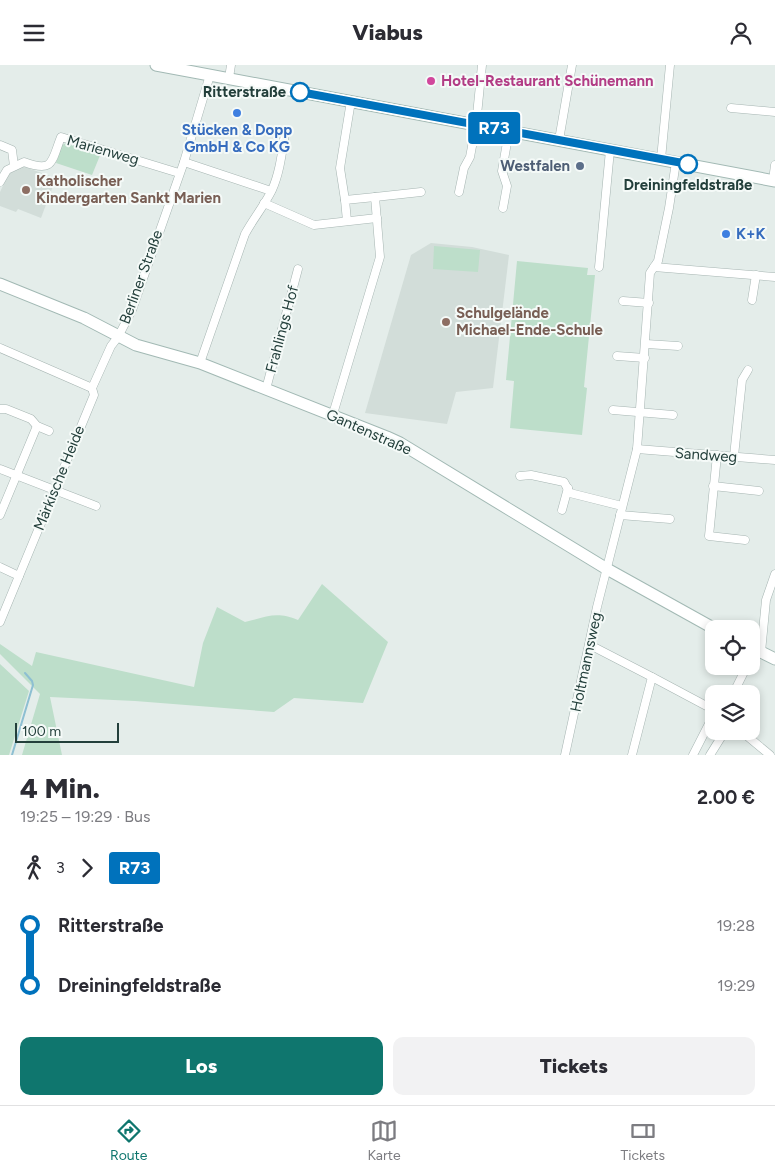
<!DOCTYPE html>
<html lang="de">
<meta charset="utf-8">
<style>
body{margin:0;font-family:Figtree,sans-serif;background:#f2f2f3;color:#2b2b33;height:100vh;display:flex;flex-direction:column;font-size:19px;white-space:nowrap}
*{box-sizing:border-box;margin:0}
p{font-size:16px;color:#7c7c81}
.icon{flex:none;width:28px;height:28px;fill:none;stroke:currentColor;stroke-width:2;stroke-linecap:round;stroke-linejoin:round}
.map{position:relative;height:690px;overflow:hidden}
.sheet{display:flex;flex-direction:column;background:#fff;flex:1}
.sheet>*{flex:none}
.badge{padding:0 10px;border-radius:4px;font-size:18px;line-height:32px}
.buttons{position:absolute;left:705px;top:555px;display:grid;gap:10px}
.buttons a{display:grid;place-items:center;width:55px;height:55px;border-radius:10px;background:#fff;box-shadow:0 2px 8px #0003;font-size:25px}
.scale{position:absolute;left:15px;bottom:12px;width:104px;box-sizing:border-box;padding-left:5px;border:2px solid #233f3b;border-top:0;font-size:14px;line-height:18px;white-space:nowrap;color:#233f3b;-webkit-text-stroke:4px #f5faf8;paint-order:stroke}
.map>.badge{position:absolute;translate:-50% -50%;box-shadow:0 0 0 2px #fff}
.legs{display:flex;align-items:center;gap:8px;height:55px;padding:0 20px;font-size:16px}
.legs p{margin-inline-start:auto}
.overview{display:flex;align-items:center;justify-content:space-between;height:85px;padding:0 20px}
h1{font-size:28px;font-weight:800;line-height:38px}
.action{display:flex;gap:10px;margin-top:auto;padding:10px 20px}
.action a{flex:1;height:58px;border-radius:10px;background:#0f766e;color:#fff;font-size:20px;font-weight:800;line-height:58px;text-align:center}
.action a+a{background:#f2f2f3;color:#2b2b33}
ul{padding:0 20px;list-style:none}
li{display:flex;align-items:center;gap:18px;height:60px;font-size:19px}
li i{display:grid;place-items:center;width:8px;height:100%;margin:0 6px;background:currentColor}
li i::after{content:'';width:12px;height:12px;margin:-6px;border:4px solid;border-radius:50%;background:#fff}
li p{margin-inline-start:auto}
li:first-child i{background:linear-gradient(#0000 50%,currentColor 0)}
li:last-child i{background:linear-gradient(currentColor 50%,#0000 0)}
header{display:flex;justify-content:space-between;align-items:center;height:65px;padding:0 20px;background:#fff;font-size:22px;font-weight:800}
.tab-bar{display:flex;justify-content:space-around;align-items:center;height:70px;border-top:1px solid #e1e1e2;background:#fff;font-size:14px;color:#7c7c81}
.tab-bar a{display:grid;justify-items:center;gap:2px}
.tab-bar .on{color:#0f766e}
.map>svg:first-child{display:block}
</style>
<header><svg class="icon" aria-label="menu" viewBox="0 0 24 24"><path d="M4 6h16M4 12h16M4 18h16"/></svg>Viabus<svg class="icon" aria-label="person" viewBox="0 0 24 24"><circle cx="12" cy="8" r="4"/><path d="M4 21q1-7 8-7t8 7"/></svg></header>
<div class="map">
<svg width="775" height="690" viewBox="0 0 775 690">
<rect width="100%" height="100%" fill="#e4edea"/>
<g fill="#d2ddd9">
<polygon points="22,101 56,113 41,153 18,144 16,147 0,141 0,127 9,108"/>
<polygon points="431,178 472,182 509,190 493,323 456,327 447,359 365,348 411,190"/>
</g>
<g fill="#bddeca">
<polygon points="68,77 101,88 92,110 56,98 62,80"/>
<polygon points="434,181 480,185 478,207 433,204"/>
<polygon points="517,196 588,203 587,210 595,210 584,322 587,323 582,370 510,363 514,316 506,315"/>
<path d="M322 519 388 577 363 638 294 633 274 647 135 636 50 632 62 690H22L40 629 0 589V579L32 601 36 587 194 622 203 578 217 542 245 557C267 552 276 546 298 555Z"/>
<polygon points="0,599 29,626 9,690 0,690"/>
</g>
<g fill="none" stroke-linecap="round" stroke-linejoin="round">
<polyline stroke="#8dbfd2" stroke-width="2" points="12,690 33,620 32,616 25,608"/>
<g stroke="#a6b5b2" stroke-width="9">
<g id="street">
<polyline points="229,13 231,0"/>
<polyline points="731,43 775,47"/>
<polyline points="559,75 572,0"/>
<polyline points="0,80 12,85 14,101"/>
<polyline points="661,94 670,0"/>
<polyline points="184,97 271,126"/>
<polyline points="773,115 775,100"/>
<path d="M0 117 7 105 24 97C54 108 51 97 61 72L179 108"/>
<polyline points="459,127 464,103 470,92 476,60 482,0"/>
<polyline points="375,132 421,127"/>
<polyline points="345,135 340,103 351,36"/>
<polyline points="264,138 314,160 377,153"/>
<polyline points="503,143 507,121 502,106 509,66"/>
<polyline points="599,202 610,85"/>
<polyline points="654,202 775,212"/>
<polyline points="752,235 756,210"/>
<polyline points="623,236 649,238"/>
<polyline points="646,279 678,281"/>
<polyline points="0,283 92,323"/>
<polyline points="617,291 645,293"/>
<path d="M200 298 245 169C253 154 264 141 272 125 280 107 282 87 285 68"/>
<polyline points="266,324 298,204"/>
<polyline points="0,344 6,344 31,354 37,361 49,366"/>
<polyline points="613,345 673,350"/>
<polyline points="333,349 380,192 375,132 345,135 347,156"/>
<polyline points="637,384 775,395"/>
<polyline points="717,390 709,471 745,475"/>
<polyline points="734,391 742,315 748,305"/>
<polyline points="0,404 96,441"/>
<polyline points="520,411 531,410 564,417 570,428 622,441"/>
<polyline points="713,421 759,426"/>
<polyline points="562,445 568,423"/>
<polyline points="0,450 37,361"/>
<polyline points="620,450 670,454"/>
<polyline points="0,502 19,511"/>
<polyline points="0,557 94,330 92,323 111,281 118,272 132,245 184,97 210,10"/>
<polyline points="590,580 652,612"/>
<polyline points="761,587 766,535 775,509"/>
<polyline points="733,629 747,601"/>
<polyline points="741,666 770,690"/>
<polyline points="565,690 597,542 637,384 650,208 658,196 669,143 676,97"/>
<polyline points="632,690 652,612 714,645"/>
<polyline points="693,690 714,649"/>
<polyline points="710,690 725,666"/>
</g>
</g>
<g stroke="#a2b9b4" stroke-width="13">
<g id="secondary">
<polyline points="156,0 775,116"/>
<polyline points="0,219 84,253 136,280 200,298 387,372 400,378 607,504 715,564"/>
<polyline points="751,582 775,594"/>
</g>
</g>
<use href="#street" stroke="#fff" stroke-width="8"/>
<use href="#secondary" stroke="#fff" stroke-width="11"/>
</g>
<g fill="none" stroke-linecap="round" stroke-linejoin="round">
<g stroke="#fff" stroke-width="11">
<polyline id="line-1" points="300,27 688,99"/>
</g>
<use href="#line-1" stroke="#0072bc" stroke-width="8"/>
</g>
<circle fill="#d1479c" stroke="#f5faf8" stroke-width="2" cx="431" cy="16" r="5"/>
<g fill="#fff" stroke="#0072bc" stroke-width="2.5">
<circle cx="300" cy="27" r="9"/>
<circle cx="688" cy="99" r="9"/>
</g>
<g fill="#3f7fe0" stroke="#f5faf8" stroke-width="2">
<circle cx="237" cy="48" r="5"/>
<circle cx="726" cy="169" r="5"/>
</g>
<circle fill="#5c6f8a" stroke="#f5faf8" stroke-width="2" cx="580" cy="101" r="5"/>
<g fill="#8d6e63" stroke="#f5faf8" stroke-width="2">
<circle cx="26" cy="125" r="5"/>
<circle cx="446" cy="257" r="5"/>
</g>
<g text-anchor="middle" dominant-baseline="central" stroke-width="4" stroke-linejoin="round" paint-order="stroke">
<g font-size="15" font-weight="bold" fill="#b23c85" stroke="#f5faf8" text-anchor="start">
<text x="441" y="16">Hotel-Restaurant Schünemann</text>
</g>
<g font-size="15" font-weight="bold" fill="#233f3b" stroke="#f5faf8" text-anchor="end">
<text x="286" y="27">Ritterstraße</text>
<text x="688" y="120" text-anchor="middle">Dreiningfeldstraße</text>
</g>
<g font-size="15" font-weight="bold" fill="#366cbe" stroke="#f5faf8">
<text x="237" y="65">Stücken &amp; Dopp<tspan x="237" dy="17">GmbH &amp; Co KG</tspan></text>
<text x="736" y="169" text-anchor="start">K+K</text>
</g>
<g font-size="15" fill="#233f3b" stroke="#f5faf8">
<text transform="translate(103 85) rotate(16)">Marienweg</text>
<text transform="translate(141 212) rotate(-70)">Berliner Straße</text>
<text transform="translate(282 264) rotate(-75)">Frahlings Hof</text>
<text transform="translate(369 367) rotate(24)">Gantenstraße</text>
<text transform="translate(706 390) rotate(4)">Sandweg</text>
<text transform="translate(59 413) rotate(-68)">Märkische Heide</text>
<text transform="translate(586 597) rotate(-78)">Holtmannsweg</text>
</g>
<g font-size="15" font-weight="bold" fill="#4e5e75" stroke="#f5faf8" text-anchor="end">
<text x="570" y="101">Westfalen</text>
</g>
<g font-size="15" font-weight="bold" fill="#785e54" stroke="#f5faf8" text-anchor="start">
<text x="36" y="116">Katholischer<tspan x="36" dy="17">Kindergarten Sankt Marien</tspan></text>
<text x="456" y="248">Schulgelände<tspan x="456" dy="17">Michael-Ende-Schule</tspan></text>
</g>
</g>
</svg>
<div class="buttons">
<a><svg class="icon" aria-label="locate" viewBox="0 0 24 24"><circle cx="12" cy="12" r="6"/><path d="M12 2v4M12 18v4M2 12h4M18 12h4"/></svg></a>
<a><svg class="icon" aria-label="layers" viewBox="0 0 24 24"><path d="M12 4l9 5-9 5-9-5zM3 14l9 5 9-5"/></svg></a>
</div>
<div class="scale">100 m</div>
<b class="badge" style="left:494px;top:63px;background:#0072bc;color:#fff">R73</b>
</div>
<section class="sheet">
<div class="overview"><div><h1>4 Min.</h1><p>19:25 – 19:29 · Bus</p></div><b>2.00 €</b></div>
<div class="legs"><svg class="icon" aria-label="walk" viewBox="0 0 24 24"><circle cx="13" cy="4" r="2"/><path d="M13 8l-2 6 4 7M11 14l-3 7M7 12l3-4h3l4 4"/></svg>3<svg class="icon" aria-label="forward" viewBox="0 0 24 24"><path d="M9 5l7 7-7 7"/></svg><b class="badge" style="background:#0072bc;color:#fff">R73</b></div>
<ul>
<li><i style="color:#0072bc"></i><b>Ritterstraße</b><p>19:28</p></li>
<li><i style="color:#0072bc"></i><b>Dreiningfeldstraße</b><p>19:29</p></li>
</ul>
<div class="action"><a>Los</a><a>Tickets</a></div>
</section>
<nav class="tab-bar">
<a class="on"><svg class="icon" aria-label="directions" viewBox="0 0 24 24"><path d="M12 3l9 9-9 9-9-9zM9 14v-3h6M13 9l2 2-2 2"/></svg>Route</a>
<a><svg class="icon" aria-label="map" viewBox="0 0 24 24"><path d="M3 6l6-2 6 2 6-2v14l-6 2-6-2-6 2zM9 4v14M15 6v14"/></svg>Karte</a>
<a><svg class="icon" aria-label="tickets" viewBox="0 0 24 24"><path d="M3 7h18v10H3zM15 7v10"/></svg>Tickets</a>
</nav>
